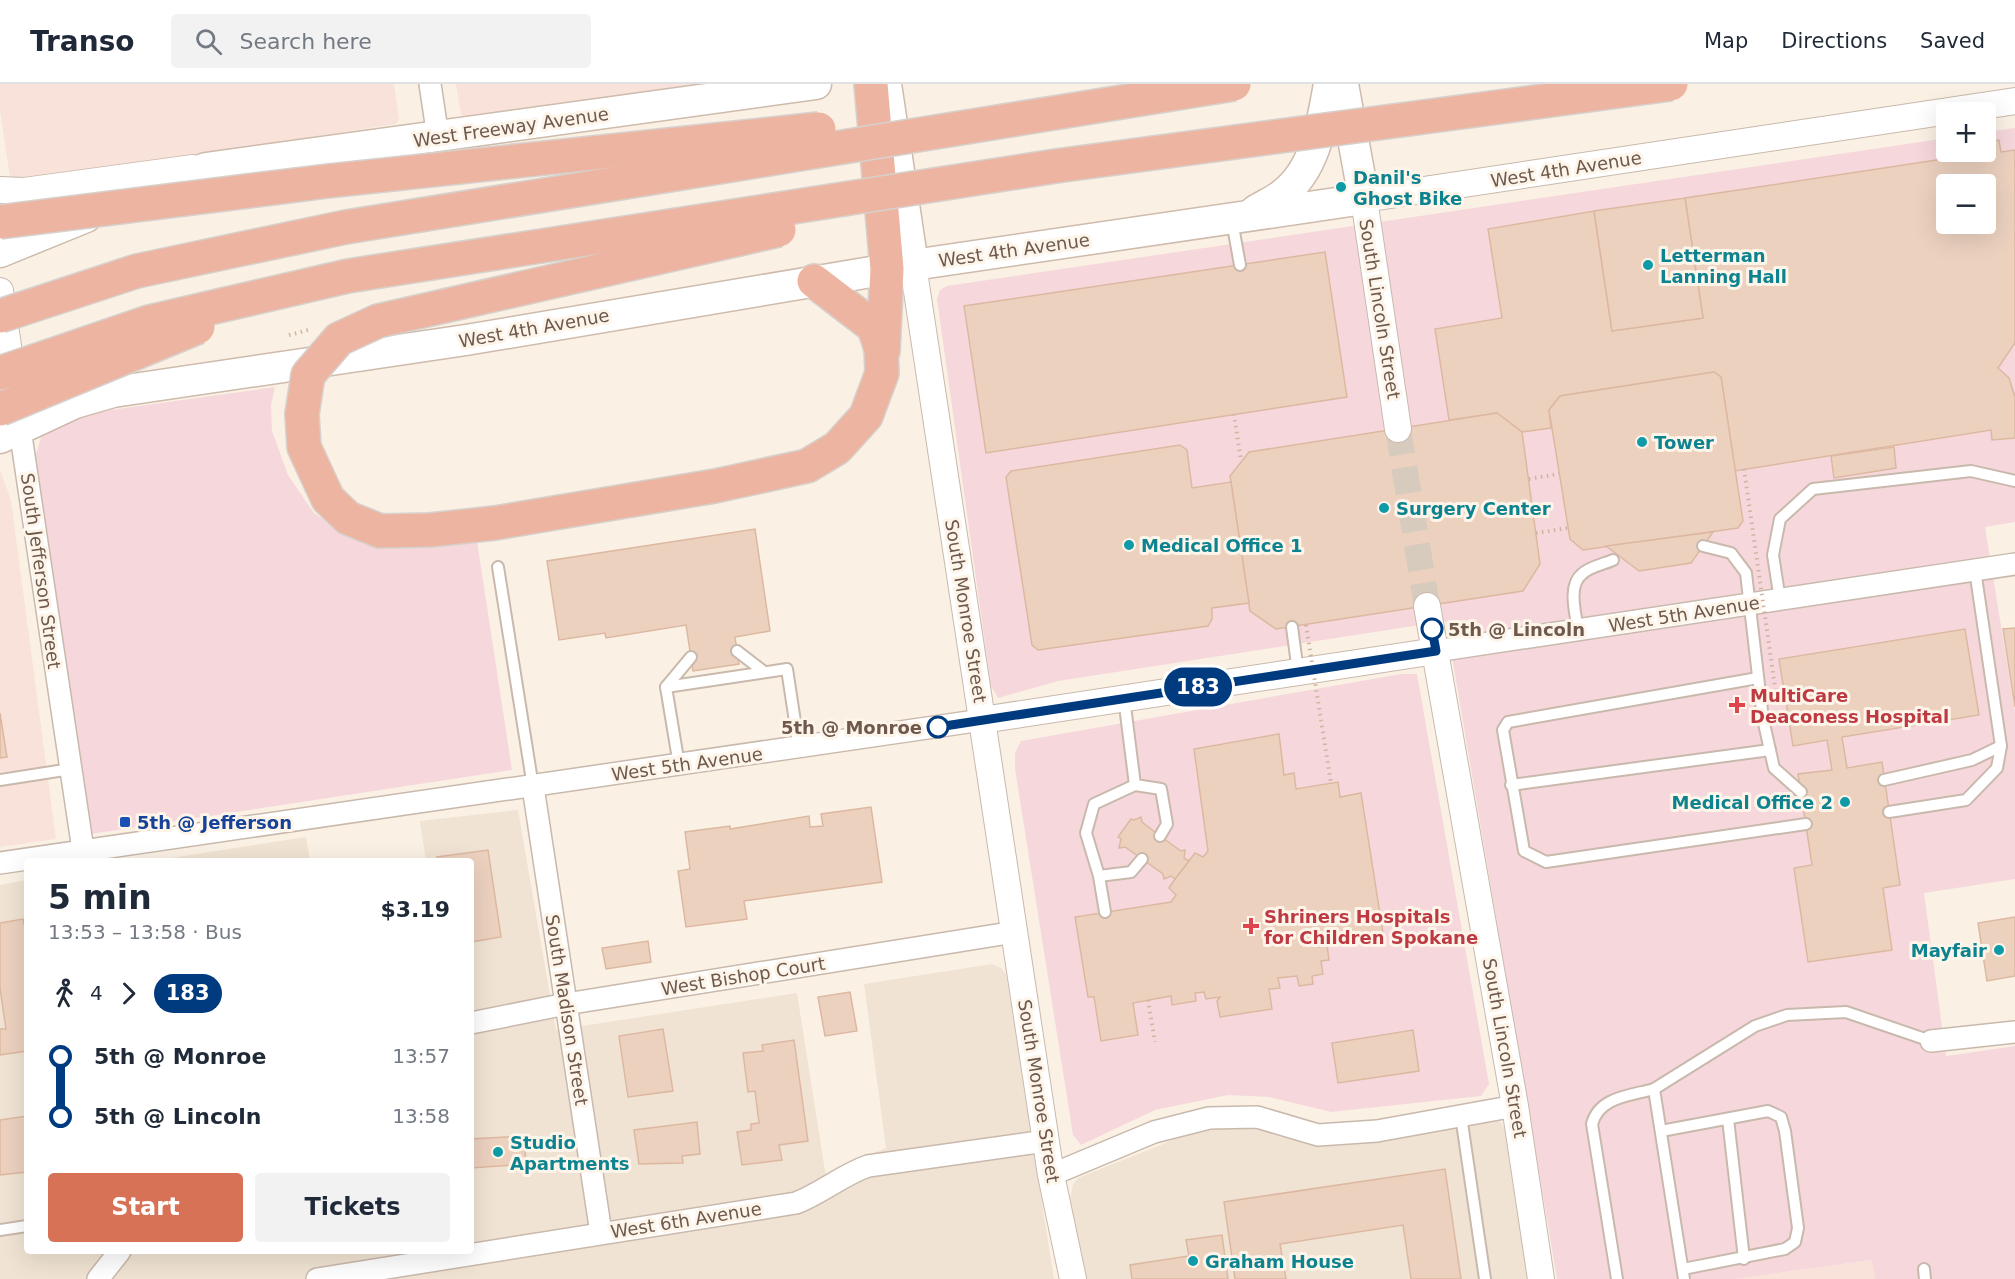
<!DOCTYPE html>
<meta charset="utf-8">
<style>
body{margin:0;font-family:"DejaVu Sans",sans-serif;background:#f2f2f3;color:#1f2937;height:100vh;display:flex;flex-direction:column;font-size:22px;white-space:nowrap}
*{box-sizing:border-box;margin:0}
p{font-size:20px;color:#747a83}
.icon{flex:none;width:33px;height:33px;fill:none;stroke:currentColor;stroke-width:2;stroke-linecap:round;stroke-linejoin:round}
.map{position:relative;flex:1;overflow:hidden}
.drawer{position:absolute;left:24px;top:774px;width:450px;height:396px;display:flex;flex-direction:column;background:#fff;border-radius:6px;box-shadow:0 6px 24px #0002}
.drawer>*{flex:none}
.badge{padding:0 12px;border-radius:20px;font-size:21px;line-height:39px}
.controls{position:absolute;left:1936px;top:18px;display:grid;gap:12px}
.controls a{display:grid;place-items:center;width:60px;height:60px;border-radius:6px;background:#fff;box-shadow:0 6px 24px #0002;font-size:30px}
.map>.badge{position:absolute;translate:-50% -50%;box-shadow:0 0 0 3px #fff}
.legs{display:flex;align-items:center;gap:9px;height:66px;padding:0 24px;font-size:20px}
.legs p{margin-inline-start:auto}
.summary{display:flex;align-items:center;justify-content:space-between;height:102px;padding:0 24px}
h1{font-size:33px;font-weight:800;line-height:45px}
.action{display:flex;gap:12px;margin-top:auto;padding:12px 24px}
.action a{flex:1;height:69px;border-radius:6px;background:#d77256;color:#fff;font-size:24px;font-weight:800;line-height:69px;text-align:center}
.action a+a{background:#f2f2f3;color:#1f2937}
ul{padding:0 24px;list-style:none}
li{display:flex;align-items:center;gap:21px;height:60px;font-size:22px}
li i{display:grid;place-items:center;width:9px;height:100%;margin:0 8px;background:currentColor}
li i::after{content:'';width:15px;height:15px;margin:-8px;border:4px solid;border-radius:50%;background:#fff}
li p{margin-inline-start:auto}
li:first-child i{background:linear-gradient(#0000 50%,currentColor 0)}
li:last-child i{background:linear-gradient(currentColor 50%,#0000 0)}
header{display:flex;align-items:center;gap:36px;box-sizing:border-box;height:84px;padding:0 30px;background:#fff;border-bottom:2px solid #e0e1e3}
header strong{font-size:28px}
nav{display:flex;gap:33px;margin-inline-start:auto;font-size:21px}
.search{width:420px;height:54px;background:#f2f2f3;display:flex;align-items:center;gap:15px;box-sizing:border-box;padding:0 21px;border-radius:6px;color:#747a83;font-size:22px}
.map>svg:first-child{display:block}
</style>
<header>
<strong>Transo</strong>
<div class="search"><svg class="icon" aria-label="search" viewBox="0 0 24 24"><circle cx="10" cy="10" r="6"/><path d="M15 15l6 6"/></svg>Search here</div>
<nav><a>Map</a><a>Directions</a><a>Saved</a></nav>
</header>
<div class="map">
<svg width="2015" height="1195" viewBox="0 0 2015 1195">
<rect width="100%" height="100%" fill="#faf1e4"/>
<g fill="#f0e3d3">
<polygon points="518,726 556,946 797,909 826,1093 855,1076 886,1064 864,900 992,880 1001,884 1006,890 1054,1195 0,1195 0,801 27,796 27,1167 471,1167 471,777 426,777 420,737"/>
<polygon points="306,753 310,777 152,777"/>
<polygon points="1495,1035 1501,1038 1505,1045 1529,1195 1082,1195 1070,1114 1073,1101 1078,1094 1178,1054 1217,1044 1248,1041 1320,1059"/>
</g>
<g fill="#f9e2d9">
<polygon points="0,0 394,0 399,35 396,40 16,99 10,94 0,26"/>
<polygon points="456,0 720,0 469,34 461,31"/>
<polygon points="0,386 11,416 56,755 0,763"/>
<polygon points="1873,1176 1875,1195 1735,1195"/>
</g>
<g fill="#f6d8dc" fill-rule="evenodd">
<path d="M2015 44V438L1985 443 2015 628V795L1924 809 1946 972 2015 962V1195H1875L1872 1176 1735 1195H1557L1446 537 1058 597 998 614 991 602 937 215 940 206 947 202 1947 54V68H1986V48ZM1947 100H1986V140H1947Z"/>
<polygon points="275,303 271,321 272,347 288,391 314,429 346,451 383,465 477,457 512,686 91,750 39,408 36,370 42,351 63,338 96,328"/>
<polygon points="1401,590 1417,590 1489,1000 1481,1012 1331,1028 1269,1013 1228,1011 1155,1026 1081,1061 1073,1051 1015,685 1015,669 1021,657"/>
</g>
<g fill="#ecd1bf" stroke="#ddb8a1" stroke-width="1.5" fill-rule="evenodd">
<path d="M1999 56 2001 68 2015 66V259L1998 284 2009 294 2015 313V354L1992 356 1991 346 1735 387 1721 293 1714 288 1560 312 1549 326 1551 344 1522 348 1497 329 1449 336 1435 245 1502 234 1488 145 1594 127 1612 247 1703 234 1685 114 1976 70V68H1986V58ZM1947 100H1986V140H1947Z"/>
<polygon points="1685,114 1703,234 1612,247 1594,127"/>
<polygon points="1325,168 1347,313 986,369 964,222"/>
<polygon points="1714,288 1721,293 1743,437 1738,444 1583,466 1570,455 1549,326 1560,312"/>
<polygon points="1497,329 1522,348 1540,480 1523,507 1276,545 1250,527 1230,392 1249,368"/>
<polygon points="1180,361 1187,366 1192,404 1231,398 1249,519 1212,524 1212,535 1208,542 1038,566 1032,561 1006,393 1011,387"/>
<polygon points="1894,363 1896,384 1834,394 1831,372"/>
<polygon points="755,445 770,547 735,553 739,580 693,587 686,541 606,554 605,549 559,556 547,477"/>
<polygon points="1713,448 1691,479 1639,487 1606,462"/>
<polygon points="2015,544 2015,623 2003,545"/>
<polygon points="1965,545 1979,631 1842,653 1847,684 1882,678 1900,801 1883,804 1892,866 1808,878 1794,784 1812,781 1798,690 1832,686 1827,656 1793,662 1779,575"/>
<polygon points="0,629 7,673 0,674"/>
<polygon points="1279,650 1284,691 1294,689 1296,705 1338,698 1340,713 1361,709 1383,849 1317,858 1318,863 1327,861 1329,876 1321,877 1323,890 1312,892 1313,900 1299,902 1297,892 1278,894 1280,904 1269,905 1272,925 1220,933 1217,917 1220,913 1206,915 1204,908 1195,909 1196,917 1172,921 1171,912 1133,919 1138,951 1101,957 1094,913 1088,913 1075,833 1171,818 1176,811 1169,804 1175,795 1195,769 1203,773 1208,767 1194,665"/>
<polygon points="871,723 882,798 744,817 747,835 686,843 678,787 690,785 685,748 730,742 730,745 809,732 810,743 823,742 821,730"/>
<polygon points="1141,733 1142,738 1160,752 1181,767 1185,766 1184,774 1189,777 1175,795 1171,792 1164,795 1163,790 1125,763 1119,764 1121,755 1118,753 1131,735 1134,736"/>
<polygon points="488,766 501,853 471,858 471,777 438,777 437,773"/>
<polygon points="2015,833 2015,892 1987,897 1978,839"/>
<polygon points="23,835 24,840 27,839 27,967 0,971 0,945 6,945 0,904 0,839"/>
<polygon points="648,857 651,878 606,885 602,864"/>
<polygon points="850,908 857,947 825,952 818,913"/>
<polygon points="663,945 673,1007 628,1013 619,952"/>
<polygon points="1413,946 1419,987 1338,999 1332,959"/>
<polygon points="794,956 808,1057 779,1061 782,1076 742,1081 737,1048 751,1046 751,1040 759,1039 755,1007 748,1008 743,969 763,967 762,961"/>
<polygon points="27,1032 27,1088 0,1091 0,1036"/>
<polygon points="697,1038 700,1070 682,1072 683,1079 639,1080 634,1046"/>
<polygon points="524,1052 526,1080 471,1084 471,1055"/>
<polygon points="1445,1085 1461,1195 1411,1195 1403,1141 1280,1160 1286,1195 1235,1195 1224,1118"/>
<polygon points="1222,1151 1228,1195 1132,1195 1130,1181 1189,1172 1186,1156"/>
</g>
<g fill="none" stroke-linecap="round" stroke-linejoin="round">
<polyline stroke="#d7cbbe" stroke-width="26" stroke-dasharray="26 13" stroke-linecap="butt" points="1398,345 1427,522"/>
<g stroke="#c9b9ac" stroke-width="14">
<g id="service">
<polyline points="1232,137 1240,181"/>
<polyline points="1703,462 1731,469 1746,489 1763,635 1774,684 1801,708"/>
<polyline points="498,483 533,703"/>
<polyline points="1780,516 1773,471 1780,435 1813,405 1971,387 2015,397"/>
<polyline points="1292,543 1298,588"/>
<path d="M1578 546C1576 531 1567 502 1582 490 1589 483 1604 480 1613 476"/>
<polyline points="737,567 763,587"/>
<polyline points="1758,594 1508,638 1503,646 1524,767 1546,778 1806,740"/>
<polyline points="666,603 691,573"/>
<polyline points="1124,614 1135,701 1161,705 1167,740 1160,752"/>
<polyline points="679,681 666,603 787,585 799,664"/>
<polyline points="0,696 71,685"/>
<polyline points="1884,696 1972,676 2001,662"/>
<polyline points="1135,701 1094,720 1086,749 1099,792 1131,788 1142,775"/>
<polyline points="1511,701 1770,666"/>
<polyline points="1889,728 1966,716 1997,684 2001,662 1975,486"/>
<polyline points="1099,792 1105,828"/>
<polyline points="1461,1032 1485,1195"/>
<polyline points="1728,1035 1744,1175"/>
<polyline points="1661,1047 1768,1027 1781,1033 1785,1047 1798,1144 1795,1158 1785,1165 1683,1185"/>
<polyline points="0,1146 27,1142"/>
<polyline points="1924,1185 1925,1195"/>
<path d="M1617 1195 1592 1040C1599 1013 1629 1012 1654 1005"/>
<polyline points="1684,1195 1654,1005 1755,942 1787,931 1846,928 1931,957"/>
</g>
</g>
<g stroke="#c9b9ac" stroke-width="24">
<g id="minor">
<polyline points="430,0 438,53"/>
<polyline points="20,345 83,766"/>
<polyline points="1436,567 2015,480"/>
<polyline points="533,703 601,1149"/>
<polyline points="0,779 982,636"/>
<polyline points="471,939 566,920 1015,848"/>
<polyline points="1931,957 2015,948"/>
<polyline points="1051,1091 1154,1048 1209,1034 1257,1033 1318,1051 1377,1047 1515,1022"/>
<polyline points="98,1195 120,1167"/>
<path d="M317 1195 796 1119C822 1109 842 1091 868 1082L1046 1057"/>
</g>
</g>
<g stroke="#c9b9ac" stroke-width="28">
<g id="tertiary">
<polyline points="0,106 24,107 193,84"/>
<polyline points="913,181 1051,1091 1073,1195"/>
<polyline points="0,207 14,303"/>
<polyline points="1398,345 1364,115 2015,17"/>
<polyline points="1427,522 1515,1022 1541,1195"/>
<polyline points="982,636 1436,567"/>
</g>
</g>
<g stroke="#cebbac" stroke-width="33">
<g id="secondary">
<polyline points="886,0 913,181"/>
<polyline points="128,116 206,84 816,0"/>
<path d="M1255 127C1264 121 1275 117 1283 110 1316 85 1322 38 1329 0"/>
<polyline points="0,168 86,133"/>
<polyline points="0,354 75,319 113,308 466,256 913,181 1364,115 1343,0"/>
</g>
</g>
<g stroke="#d7d1cd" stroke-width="36">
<g id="motorway">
<polyline points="871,0 887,185 883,267"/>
<polyline points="302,330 304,363 328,415 348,434 380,447 430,446 495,439 715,402 807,382 837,364 866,332 882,289 881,265 874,243 814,197"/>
</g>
</g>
<g stroke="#d0b4a2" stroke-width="4" stroke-dasharray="1.5 4.5" stroke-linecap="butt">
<polyline points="289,251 308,246"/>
<polyline points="1234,330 1241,377"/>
<polyline points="1529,395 1559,390"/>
<polyline points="1536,449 1568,444"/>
<polyline points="1148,916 1155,958"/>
</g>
<use href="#service" stroke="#fff" stroke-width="10"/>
<use href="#minor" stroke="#fff" stroke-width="21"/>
<use href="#tertiary" stroke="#fff" stroke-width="26"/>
<use href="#secondary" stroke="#fff" stroke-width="30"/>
<use href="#motorway" stroke="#edb5a1" stroke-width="33"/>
<g stroke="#d7d1cd" stroke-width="36" stroke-linecap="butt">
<g id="motorway-bridge">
<polyline points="0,138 328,97 819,45"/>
<polyline points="0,232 137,187 346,143 1234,0"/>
<polyline points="0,289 149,238 348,192 1056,82 1671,0"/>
<polyline points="0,325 198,243"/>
<polyline points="302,330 308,291 339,255 378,237 779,146"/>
</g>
</g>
<g stroke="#d0b4a2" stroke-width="4" stroke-dasharray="1.5 4.5" stroke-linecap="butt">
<polyline points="1744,385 1777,617 1785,616"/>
<polyline points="1306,541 1331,699"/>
</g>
<use href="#motorway-bridge" stroke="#edb5a1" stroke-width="33"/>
</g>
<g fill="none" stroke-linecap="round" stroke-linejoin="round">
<g stroke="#fff" stroke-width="14">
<polyline id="line-1" points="938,643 1436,567 1432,545"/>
</g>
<use href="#line-1" stroke="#003b80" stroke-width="9"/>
</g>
<g fill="#0f9aa8" stroke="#fdf5ea" stroke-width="2">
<circle cx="1341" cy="103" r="6"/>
<circle cx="1648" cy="181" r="6"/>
<circle cx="1642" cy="358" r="6"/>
<circle cx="1384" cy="424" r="6"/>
<circle cx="1129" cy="461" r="6"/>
<circle cx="1845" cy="718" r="6"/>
<circle cx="1999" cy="866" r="6"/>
<circle cx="498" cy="1068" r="6"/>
<circle cx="1193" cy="1177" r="6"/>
</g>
<g fill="#fff" stroke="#003b80" stroke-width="3">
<circle cx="1432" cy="545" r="10"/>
<circle cx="938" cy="643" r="10"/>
</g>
<g fill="#e0444e" stroke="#fdf5ea" stroke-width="2">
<path d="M1734 612h6v6h6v6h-6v6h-6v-6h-6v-6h6z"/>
<path d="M1248 833h6v6h6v6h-6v6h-6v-6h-6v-6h6z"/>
</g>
<rect fill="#1a4fb4" stroke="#fdf5ea" stroke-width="2" x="119" y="732" width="12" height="12" rx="3"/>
<g text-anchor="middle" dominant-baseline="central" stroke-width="6" stroke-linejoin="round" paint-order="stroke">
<g font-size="18" fill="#6f594c" stroke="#fdf5ea">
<text transform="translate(511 43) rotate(-8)">West Freeway Avenue</text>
<text transform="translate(1566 85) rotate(-9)">West 4th Avenue</text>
<text transform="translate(1014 166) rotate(-8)">West 4th Avenue</text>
<text transform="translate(1380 225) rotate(81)">South Lincoln Street</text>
<text transform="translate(534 244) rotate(-10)">West 4th Avenue</text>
<text transform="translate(41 487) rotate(82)">South Jefferson Street</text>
<text transform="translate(966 527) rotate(81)">South Monroe Street</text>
<text transform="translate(1684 530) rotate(-9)">West 5th Avenue</text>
<text transform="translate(687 680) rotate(-8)">West 5th Avenue</text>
<text transform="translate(743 892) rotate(-9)">West Bishop Court</text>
<text transform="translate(567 926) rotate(81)">South Madison Street</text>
<text transform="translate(1505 964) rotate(80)">South Lincoln Street</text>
<text transform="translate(1039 1007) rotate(81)">South Monroe Street</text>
<text transform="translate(686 1136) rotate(-9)">West 6th Avenue</text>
</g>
<g font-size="18" font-weight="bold" fill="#0d838f" stroke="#fdf5ea" text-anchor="start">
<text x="1353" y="93">Danil's<tspan x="1353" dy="21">Ghost Bike</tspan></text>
<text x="1660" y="171">Letterman<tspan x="1660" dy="21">Lanning Hall</tspan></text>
<text x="1654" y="358">Tower</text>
<text x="1396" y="424">Surgery Center</text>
<text x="1141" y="461">Medical Office 1</text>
<text x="1833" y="718" text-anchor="end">Medical Office 2</text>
<text x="1987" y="866" text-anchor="end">Mayfair</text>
<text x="510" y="1058">Studio<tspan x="510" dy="21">Apartments</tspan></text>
<text x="1205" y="1177">Graham House</text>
</g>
<g font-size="18" font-weight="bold" fill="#6f594c" stroke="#fdf5ea" text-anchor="start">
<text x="1448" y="545">5th @ Lincoln</text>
<text x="922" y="643" text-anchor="end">5th @ Monroe</text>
</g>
<g font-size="18" font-weight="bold" fill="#be3a42" stroke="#fdf5ea" text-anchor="start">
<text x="1750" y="611">MultiCare<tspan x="1750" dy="21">Deaconess Hospital</tspan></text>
<text x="1264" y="832">Shriners Hospitals<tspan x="1264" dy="21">for Children Spokane</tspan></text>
</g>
<g font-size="18" font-weight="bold" fill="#164399" stroke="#fdf5ea" text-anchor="start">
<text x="137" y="738">5th @ Jefferson</text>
</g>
</g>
</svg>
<div class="controls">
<a>+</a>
<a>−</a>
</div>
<b class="badge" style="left:1198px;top:603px;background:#003b80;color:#fff">183</b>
<section class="drawer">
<div class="summary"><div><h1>5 min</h1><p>13:53 – 13:58 · Bus</p></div><b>$3.19</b></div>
<div class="legs"><svg class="icon" aria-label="walk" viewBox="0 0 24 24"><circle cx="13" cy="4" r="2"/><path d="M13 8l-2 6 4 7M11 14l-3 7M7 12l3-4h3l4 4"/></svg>4<svg class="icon" aria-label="forward" viewBox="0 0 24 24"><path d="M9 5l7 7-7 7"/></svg><b class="badge" style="background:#003b80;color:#fff">183</b></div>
<ul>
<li><i style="color:#003b80"></i><b>5th @ Monroe</b><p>13:57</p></li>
<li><i style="color:#003b80"></i><b>5th @ Lincoln</b><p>13:58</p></li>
</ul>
<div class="action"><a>Start</a><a>Tickets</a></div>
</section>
</div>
